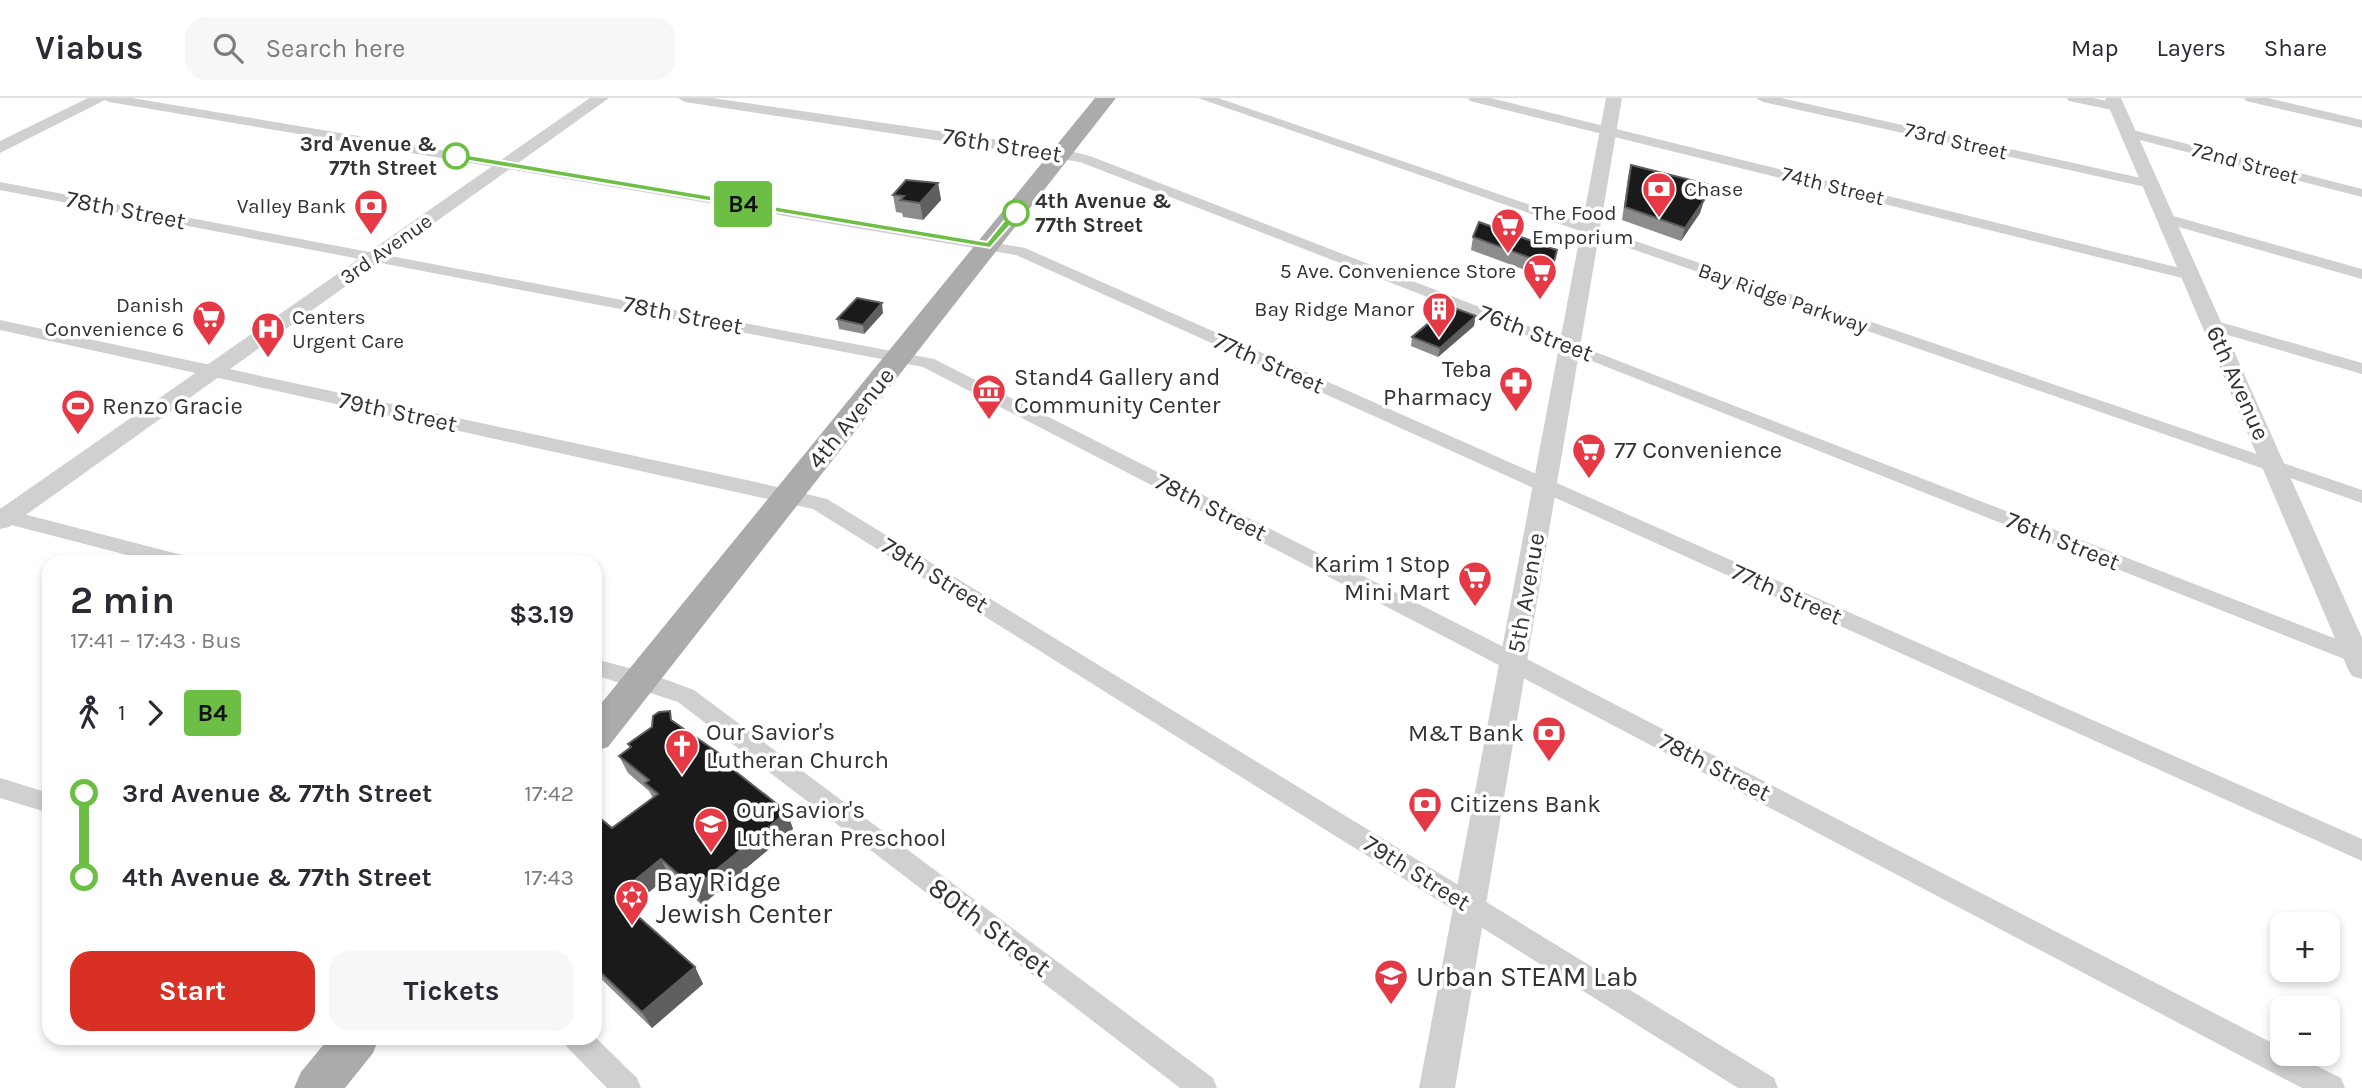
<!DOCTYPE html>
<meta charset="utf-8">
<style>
body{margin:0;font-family:Karla,sans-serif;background:#f7f7f7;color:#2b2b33;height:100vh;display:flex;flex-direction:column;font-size:26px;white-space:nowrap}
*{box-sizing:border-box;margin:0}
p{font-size:23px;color:#7c7c81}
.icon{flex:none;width:38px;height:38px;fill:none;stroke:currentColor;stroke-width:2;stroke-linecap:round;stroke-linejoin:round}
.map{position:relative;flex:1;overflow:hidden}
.panel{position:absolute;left:42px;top:457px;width:560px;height:490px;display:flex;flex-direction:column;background:#fff;border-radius:21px;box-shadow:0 4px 10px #0003}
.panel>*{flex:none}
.badge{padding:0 14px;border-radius:5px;font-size:24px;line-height:46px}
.controls{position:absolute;left:2270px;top:814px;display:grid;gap:14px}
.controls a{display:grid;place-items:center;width:70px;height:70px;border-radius:14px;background:#fff;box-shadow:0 4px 10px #0003;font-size:35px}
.map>.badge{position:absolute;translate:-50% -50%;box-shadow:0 0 0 4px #fff}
.legs{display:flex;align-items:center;gap:10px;height:77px;padding:0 28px;font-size:23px}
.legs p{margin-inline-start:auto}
.overview{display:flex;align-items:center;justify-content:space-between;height:119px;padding:0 28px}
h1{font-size:38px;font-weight:700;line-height:52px}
.primary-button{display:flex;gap:14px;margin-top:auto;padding:14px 28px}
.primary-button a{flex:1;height:80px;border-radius:21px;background:#d93025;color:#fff;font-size:28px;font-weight:700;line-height:80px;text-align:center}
.primary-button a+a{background:#f7f7f7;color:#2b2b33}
ul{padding:0 28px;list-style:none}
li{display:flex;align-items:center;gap:24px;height:84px;font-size:26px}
li i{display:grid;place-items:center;width:10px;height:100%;margin:0 9px;background:currentColor}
li i::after{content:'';width:18px;height:18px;margin:-9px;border:5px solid;border-radius:50%;background:#fff}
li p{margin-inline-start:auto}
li:first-child i{background:linear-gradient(#0000 50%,currentColor 0)}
li:last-child i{background:linear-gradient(currentColor 50%,#0000 0)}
header{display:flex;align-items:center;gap:42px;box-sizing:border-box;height:98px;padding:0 35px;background:#fff;border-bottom:2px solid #e1e1e2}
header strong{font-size:33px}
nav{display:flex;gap:38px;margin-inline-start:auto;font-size:24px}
.search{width:490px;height:63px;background:#f7f7f7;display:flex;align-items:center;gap:18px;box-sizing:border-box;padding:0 24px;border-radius:21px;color:#7c7c81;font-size:26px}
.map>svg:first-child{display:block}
</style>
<header>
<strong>Viabus</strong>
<div class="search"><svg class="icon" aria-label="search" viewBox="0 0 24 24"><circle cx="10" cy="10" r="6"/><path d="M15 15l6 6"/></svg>Search here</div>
<nav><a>Map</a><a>Layers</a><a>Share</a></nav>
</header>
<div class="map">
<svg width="2362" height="990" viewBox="0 0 2362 990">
<rect width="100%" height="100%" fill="#fff"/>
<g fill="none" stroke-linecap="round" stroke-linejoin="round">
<g fill="#d0d0d0" fill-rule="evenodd">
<polygon points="102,0 132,0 1025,150 2362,741 2362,763 1016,157 109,4"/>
<polygon points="678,0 712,0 1062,51 1090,58 2362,551 2362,568 1564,252 1080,64 685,4"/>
<polygon points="1198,0 1218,0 2362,392 2362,405"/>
<polygon points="1468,0 1491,0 2196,174 2198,177 2190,182 1470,3"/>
<polygon points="1756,0 1781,0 2150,82 2157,86 2150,90 1763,4"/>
<polygon points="2067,0 2093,0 2122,6 2124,9 2117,13 2069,3"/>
<polygon points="2244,0 2268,0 2362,22 2362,30 2246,3"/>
<polygon points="2129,31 2362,91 2362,99 2124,38 2124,32"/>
<polygon points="0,84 934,261 1488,541 2282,950 2282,956 2293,956 2341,980 2345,990 2302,990 1472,553 923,269 0,92"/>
<polygon points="2166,116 2362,171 2362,181 2161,124 2158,121"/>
<polygon points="0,222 756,384 827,401 1774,980 1778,990 1738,990 813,411 0,232"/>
<polygon points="2213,222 2362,265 2362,276 2207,231 2205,227 2207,223"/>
<polygon points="0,410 182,457 189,459 192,464 154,464 0,424"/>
<polygon points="595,561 648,575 694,592 1213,980 1217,990 1180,990 678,604 595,577"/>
<polygon points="0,680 49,695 49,715 0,700"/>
<polygon points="595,939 637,980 641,990 607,990 567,949 563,940"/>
</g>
<g fill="#d0d0d0" fill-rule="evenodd">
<polygon points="88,0 109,0 0,55 0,43"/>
<polygon points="590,0 609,0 9,429 0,431 0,411"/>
<polygon points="1606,0 1622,0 1455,990 1419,990"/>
<polygon points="2105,0 2121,0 2362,540 2362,581 2352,578 2348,571"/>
</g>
<g fill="#ababab" fill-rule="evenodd">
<polygon points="1095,0 1116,0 608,649 595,653 595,613"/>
<polygon points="329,940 379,940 373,955 345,990 294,990 301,974"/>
</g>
</g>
<g fill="#8c8c8c">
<polygon points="1631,67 1707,86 1701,101 1704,102 1700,115 1681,143 1622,122 1628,79"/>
<polygon points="938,85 941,102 923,122 903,119 902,115 896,114 893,97"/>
<polygon points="1473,139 1553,168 1550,181 1471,152"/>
<polygon points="883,215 864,236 839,231 837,221"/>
<polygon points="1474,228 1438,259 1411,248 1412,239"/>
<polygon points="675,625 787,714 793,731 702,807 669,778 629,810 695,869 703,886 652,930 595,875 595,716 612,730 653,700 649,693 628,675 619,658 630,650 628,646 652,629"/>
</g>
<g fill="#5f5f5f">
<polygon points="938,85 941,102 923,122 920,105"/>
<polygon points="1707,86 1703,99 1693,113 1697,100"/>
<polygon points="1704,102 1700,115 1681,143 1685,130"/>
<polygon points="882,205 883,215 864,236 863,227"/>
<polygon points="1476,218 1474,228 1438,259 1440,250"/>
<polygon points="730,663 737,681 726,666"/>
<polygon points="787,714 793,731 702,807 694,790"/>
<polygon points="661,761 669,778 624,814 615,798"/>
<polygon points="695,869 703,886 652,930 642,914"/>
</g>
<g fill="#1a1a1a" stroke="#5f5f5f" stroke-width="2">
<polygon points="1631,67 1707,86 1697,100 1704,102 1685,130 1625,109"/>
<polygon points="906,82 938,85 920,105 900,102 904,98 893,97"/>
<polygon points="1479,124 1557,152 1553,168 1473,139"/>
<polygon points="857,200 882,205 863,227 837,221"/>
<polygon points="1449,208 1476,218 1440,250 1412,239"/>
<polygon points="670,613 671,622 730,663 726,666 787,714 694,790 661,761 615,798 695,869 642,914 595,869 595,716 612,730 658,696 645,685 649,682 619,658 631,649 628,646 652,629 653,618 659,614"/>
</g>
<polygon fill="#6cbe45" stroke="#fff" stroke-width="2" points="456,55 987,144 1012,113 1021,115 990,150 452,60 452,56"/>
<defs>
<g id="bank-pin" transform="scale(1.75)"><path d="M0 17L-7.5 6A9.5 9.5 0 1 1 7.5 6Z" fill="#e63946" stroke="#fff"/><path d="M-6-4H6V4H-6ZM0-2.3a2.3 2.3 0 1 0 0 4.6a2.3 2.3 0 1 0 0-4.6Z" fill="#fff"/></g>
<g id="supermarket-pin" transform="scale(1.75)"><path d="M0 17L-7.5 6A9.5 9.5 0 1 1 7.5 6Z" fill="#e63946" stroke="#fff"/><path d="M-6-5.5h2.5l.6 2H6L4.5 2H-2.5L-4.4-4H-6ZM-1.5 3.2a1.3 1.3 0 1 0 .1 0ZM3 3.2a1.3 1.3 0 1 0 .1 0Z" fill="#fff"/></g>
<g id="building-pin" transform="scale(1.75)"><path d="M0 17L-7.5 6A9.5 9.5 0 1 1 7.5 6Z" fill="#e63946" stroke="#fff"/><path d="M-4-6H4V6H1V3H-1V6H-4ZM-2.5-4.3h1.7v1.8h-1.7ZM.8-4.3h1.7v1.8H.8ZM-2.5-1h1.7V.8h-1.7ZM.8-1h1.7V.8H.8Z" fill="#fff"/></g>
<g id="hospital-pin" transform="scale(1.75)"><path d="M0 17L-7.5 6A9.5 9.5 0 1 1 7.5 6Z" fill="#e63946" stroke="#fff"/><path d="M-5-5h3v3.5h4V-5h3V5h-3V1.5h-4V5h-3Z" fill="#fff"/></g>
<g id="pharmacy-pin" transform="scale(1.75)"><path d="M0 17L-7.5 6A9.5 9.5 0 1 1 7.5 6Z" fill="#e63946" stroke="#fff"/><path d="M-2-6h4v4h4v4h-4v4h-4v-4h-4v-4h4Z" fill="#fff"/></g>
<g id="museum-pin" transform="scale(1.75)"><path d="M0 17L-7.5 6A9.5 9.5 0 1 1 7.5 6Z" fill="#e63946" stroke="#fff"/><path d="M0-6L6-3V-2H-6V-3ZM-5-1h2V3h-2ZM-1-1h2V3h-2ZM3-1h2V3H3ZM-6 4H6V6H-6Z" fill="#fff"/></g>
<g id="stadium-pin" transform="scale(1.75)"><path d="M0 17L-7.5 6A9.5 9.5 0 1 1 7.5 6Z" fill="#e63946" stroke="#fff"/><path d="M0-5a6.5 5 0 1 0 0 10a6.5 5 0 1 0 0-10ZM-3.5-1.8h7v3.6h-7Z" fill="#fff"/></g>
<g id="church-pin" transform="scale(1.75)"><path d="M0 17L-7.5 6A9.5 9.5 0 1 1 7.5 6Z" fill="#e63946" stroke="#fff"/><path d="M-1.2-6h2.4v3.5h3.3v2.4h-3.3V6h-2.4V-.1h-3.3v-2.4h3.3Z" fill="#fff"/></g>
<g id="school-pin" transform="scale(1.75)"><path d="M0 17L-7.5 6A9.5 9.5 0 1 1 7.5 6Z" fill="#e63946" stroke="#fff"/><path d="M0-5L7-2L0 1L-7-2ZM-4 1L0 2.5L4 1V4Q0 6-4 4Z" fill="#fff"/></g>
<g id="synagogue-pin" transform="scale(1.75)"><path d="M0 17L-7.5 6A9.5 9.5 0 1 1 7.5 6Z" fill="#e63946" stroke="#fff"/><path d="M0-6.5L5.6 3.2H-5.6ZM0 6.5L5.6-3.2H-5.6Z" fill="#fff"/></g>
</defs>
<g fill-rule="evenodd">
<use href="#bank-pin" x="1659" y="91"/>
<use href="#bank-pin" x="371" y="108"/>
<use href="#supermarket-pin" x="1508" y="127"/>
<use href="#supermarket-pin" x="1540" y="173"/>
<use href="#building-pin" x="1439" y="211"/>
<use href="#supermarket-pin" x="209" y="219"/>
<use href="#hospital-pin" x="268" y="231"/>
<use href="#pharmacy-pin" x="1516" y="285"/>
<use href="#museum-pin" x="989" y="293"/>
<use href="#stadium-pin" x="78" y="308"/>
<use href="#supermarket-pin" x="1589" y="352"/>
<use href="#supermarket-pin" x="1475" y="480"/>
<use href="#bank-pin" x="1549" y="635"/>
<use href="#church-pin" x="682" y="648"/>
<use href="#bank-pin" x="1425" y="706"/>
<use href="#school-pin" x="711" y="726"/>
<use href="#synagogue-pin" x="632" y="799"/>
<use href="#school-pin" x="1391" y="878"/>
</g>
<g fill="#fff" stroke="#6cbe45" stroke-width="3.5">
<circle cx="456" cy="58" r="12"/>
<circle cx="1016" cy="115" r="12"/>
</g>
<g text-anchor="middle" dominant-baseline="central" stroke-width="7" stroke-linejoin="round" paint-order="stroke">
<g font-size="21" fill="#333" stroke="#fff">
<text transform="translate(1956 43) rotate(13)">73rd Street</text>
<text transform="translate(2245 65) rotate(15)">72nd Street</text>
<text transform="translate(1833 88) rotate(14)">74th Street</text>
<text transform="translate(386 151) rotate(-35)">3rd Avenue</text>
<text transform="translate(1783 200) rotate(19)">Bay Ridge Parkway</text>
</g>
<g font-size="21" font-weight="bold" fill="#333" stroke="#fff" text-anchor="end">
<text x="437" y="46">3rd Avenue &amp;<tspan x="437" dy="24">77th Street</tspan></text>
<text x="1035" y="103" text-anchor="start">4th Avenue &amp;<tspan x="1035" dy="24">77th Street</tspan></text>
</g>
<g font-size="21" fill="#333" stroke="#fff" text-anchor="end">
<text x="1684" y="91" text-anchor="start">Chase</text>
<text x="346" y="108">Valley Bank</text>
<text x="1532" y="115" text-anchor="start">The Food<tspan x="1532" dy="24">Emporium</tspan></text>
<text x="1516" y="173">5 Ave. Convenience Store</text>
<text x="184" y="207">Danish<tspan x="184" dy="24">Convenience 6</tspan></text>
<text x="1414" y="211">Bay Ridge Manor</text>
<text x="292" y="219" text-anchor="start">Centers<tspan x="292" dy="24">Urgent Care</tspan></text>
</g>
<g font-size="24" fill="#333" stroke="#fff">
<text transform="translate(1002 47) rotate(9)">76th Street</text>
<text transform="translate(126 112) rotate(11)">78th Street</text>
<text transform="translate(683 217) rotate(11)">78th Street</text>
<text transform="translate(1536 235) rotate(21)">76th Street</text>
<text transform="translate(1269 265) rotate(24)">77th Street</text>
<text transform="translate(2238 285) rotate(66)">6th Avenue</text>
<text transform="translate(398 314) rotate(12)">79th Street</text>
<text transform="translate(851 320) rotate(-51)">4th Avenue</text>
<text transform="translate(1211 409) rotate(27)">78th Street</text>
<text transform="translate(2063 443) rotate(22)">76th Street</text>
<text transform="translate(935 477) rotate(32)">79th Street</text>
<text transform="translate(1526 495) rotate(-80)">5th Avenue</text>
<text transform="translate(1787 496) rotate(24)">77th Street</text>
<text transform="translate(1715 669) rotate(27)">78th Street</text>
<text transform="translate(1417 775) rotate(32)">79th Street</text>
</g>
<g font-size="24" fill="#333" stroke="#fff" text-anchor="start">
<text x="1492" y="271" text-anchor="end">Teba<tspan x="1492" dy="28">Pharmacy</tspan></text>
<text x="1014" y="279">Stand4 Gallery and<tspan x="1014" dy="28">Community Center</tspan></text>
<text x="102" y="308">Renzo Gracie</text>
<text x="1614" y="352">77 Convenience</text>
<text x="1450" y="466" text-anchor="end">Karim 1 Stop<tspan x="1450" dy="28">Mini Mart</tspan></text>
<text x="706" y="634">Our Savior's<tspan x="706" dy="28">Lutheran Church</tspan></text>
<text x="1524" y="635" text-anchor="end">M&amp;T Bank</text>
<text x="1450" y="706">Citizens Bank</text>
<text x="736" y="712">Our Savior's<tspan x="736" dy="28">Lutheran Preschool</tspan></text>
</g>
<g font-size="28" fill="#333" stroke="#fff" text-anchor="start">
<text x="656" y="783">Bay Ridge<tspan x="656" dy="32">Jewish Center</tspan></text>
<text x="1416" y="878">Urban STEAM Lab</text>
</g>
<g font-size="28" fill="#333" stroke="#fff">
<text transform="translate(990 829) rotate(37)">80th Street</text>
</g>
</g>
</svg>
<div class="controls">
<a>+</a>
<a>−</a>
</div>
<b class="badge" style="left:743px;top:106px;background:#6cbe45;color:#111">B4</b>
<section class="panel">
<div class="overview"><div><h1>2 min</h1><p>17:41 – 17:43 · Bus</p></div><b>$3.19</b></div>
<div class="legs"><svg class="icon" aria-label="walk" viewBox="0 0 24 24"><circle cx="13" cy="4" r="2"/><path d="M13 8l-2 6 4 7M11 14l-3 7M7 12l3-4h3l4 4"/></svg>1<svg class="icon" aria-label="forward" viewBox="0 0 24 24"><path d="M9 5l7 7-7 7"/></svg><b class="badge" style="background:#6cbe45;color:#111">B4</b></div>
<ul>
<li><i style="color:#6cbe45"></i><b>3rd Avenue &amp; 77th Street</b><p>17:42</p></li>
<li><i style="color:#6cbe45"></i><b>4th Avenue &amp; 77th Street</b><p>17:43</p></li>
</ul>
<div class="primary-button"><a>Start</a><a>Tickets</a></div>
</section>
</div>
